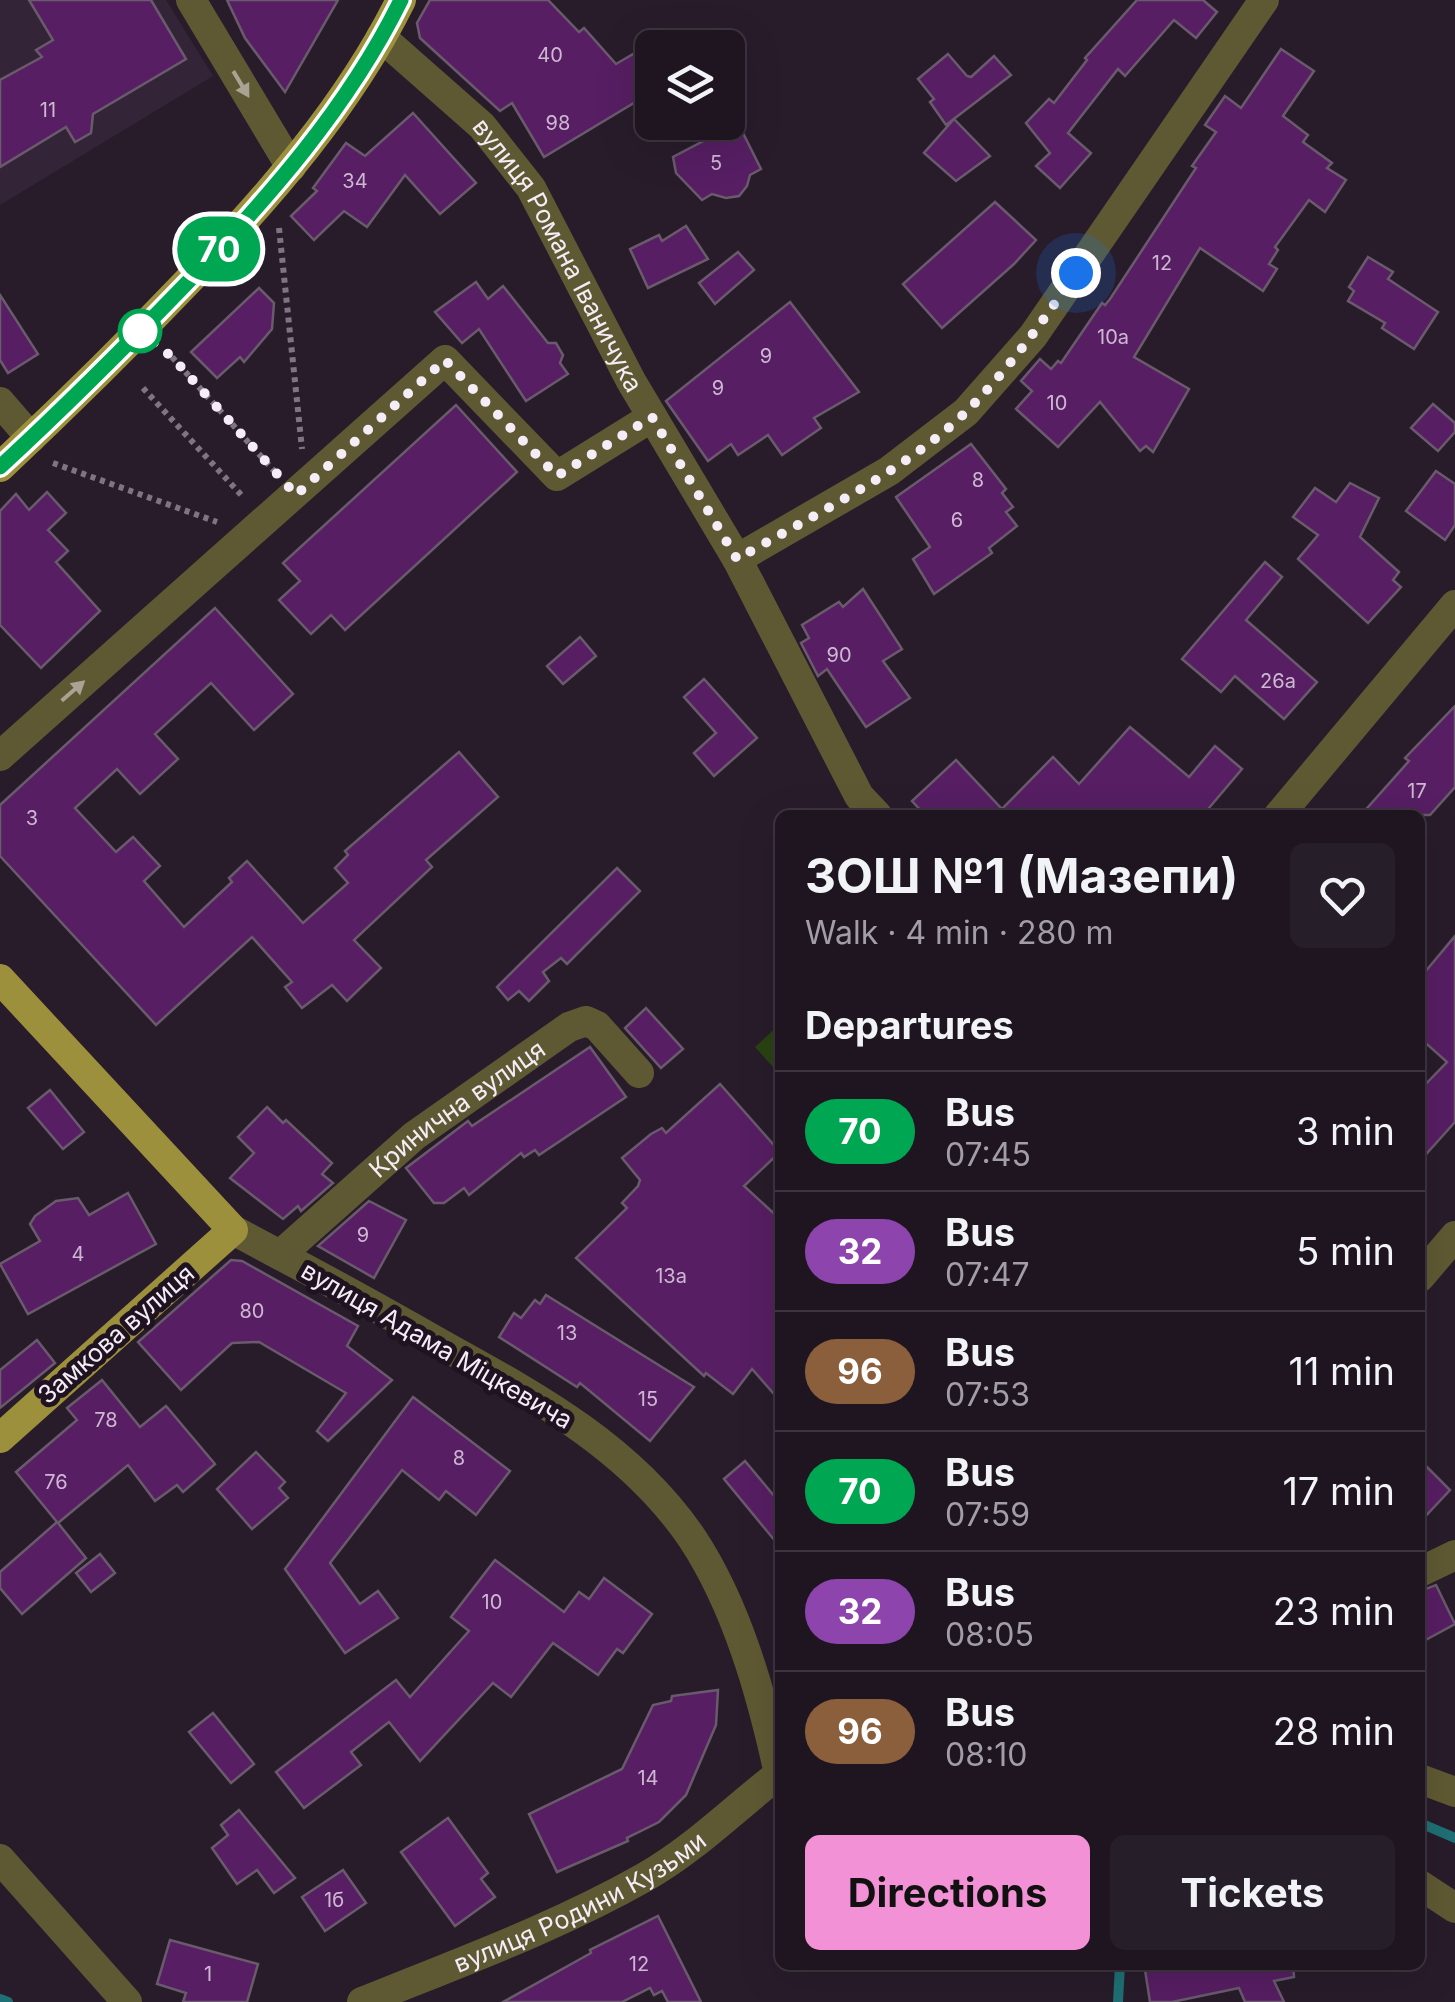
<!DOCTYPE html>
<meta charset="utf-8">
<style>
body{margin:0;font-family:Inter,sans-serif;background:#261e29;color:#f1f3f6;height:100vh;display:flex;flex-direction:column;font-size:38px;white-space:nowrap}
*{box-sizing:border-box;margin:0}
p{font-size:32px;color:#a19fa5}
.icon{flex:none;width:55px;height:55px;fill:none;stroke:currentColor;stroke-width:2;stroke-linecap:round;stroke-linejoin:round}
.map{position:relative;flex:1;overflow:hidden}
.drawer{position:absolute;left:775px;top:810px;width:650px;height:1160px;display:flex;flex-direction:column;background:#1e1520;border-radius:15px;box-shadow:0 10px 40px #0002,0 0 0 2px #3c343e}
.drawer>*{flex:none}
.badge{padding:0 20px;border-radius:32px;font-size:35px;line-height:65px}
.fabs{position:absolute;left:635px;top:30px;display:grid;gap:20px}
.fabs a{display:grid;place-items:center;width:110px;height:110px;border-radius:15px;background:#1e1520;box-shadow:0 10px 40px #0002,0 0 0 2px #3c343e;font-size:50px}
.you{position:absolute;width:50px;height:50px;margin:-25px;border:8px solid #fff;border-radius:50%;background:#1a73e8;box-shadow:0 0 0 15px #1a73e833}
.map>.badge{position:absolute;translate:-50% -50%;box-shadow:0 0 0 5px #fff}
h2{padding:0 30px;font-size:38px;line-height:90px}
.round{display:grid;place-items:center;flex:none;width:105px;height:105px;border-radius:15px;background:#261e29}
.head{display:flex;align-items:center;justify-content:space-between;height:170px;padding:0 30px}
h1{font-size:48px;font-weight:700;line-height:75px}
.primary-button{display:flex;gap:20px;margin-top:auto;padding:20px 30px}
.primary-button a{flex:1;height:115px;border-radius:15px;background:#f391d6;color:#111;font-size:40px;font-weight:700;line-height:115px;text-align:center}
.primary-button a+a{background:#261e29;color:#f1f3f6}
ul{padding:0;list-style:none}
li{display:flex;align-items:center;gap:30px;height:120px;padding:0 30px;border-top:2px solid #3c343e}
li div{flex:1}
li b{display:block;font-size:38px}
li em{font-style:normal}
li .badge{min-width:110px;font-weight:700;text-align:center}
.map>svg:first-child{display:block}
</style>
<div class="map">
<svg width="1455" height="2002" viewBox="0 0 1455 2002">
<rect width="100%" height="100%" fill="#281c2b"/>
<polygon fill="#342438" points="0,0 166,0 213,76 0,205"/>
<polygon fill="#2a4311" points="780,1024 780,1075 755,1047"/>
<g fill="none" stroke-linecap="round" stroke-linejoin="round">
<g stroke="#1f7075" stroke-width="10">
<polyline points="1420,1823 1455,1838"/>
<polyline points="0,1999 8,2002"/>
<polyline points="1118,2002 1120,1965"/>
</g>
</g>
<g fill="#571e63" stroke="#695a6c" stroke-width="2.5">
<polygon points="29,0 151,0 186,59 93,114 91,133 75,142 66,127 0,167 0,80 42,57 36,50 53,40"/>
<polygon points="227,0 338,0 285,92 245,38"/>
<polygon points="430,0 548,0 579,32 584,28 616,64 652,43 652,92 544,157 512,103 500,111 420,38 417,23"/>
<polygon points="1137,0 1203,0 1217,12 1196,38 1174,20 1125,76 1118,69 1068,133 1091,153 1060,188 1036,166 1050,153 1026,123 1049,99 1054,103 1087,60 1085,58"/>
<polygon points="1281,49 1314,71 1283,116 1308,135 1303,142 1332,163 1327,168 1346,180 1325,212 1309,200 1275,247 1278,250 1269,264 1277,269 1263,291 1200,248 1134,357 1189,389 1153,452 1146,446 1140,451 1100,402 1058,447 1016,409 1032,391 1021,381 1040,359 1051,369 1058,361 1061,363 1102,303 1105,305 1110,299 1196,168 1192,166 1216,132 1205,125 1225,96 1241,108"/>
<polygon points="948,54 967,76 971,77 994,56 1011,75 946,125 930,102 934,99 918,79"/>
<polygon points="413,113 476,183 440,214 405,175 367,227 344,211 314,240 291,216 317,191 313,188 346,143 365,156"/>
<polygon points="954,119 990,156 956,181 924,153"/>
<polygon points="738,123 761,169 750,175 747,186 739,196 726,198 712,194 702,200 676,173 673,157"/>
<polygon points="995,202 1036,240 1014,264 942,328 903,284"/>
<polygon points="686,226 708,259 648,288 630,249 659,235 662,241"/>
<polygon points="738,252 754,270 715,304 699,283"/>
<polygon points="1368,257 1393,272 1388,279 1438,312 1414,349 1382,328 1385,323 1348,301 1354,291 1349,287"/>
<polygon points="476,282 488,299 503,286 548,343 556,343 563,355 560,363 568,374 526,401 479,329 462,343 435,312"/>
<polygon points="259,288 274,303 272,329 244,362 240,357 217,378 191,352"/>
<polygon points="0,295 38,354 8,373 0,360"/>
<polygon points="790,302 859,392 814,418 821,428 782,455 768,435 738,455 731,444 708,461 666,401"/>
<polygon points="1433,404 1455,423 1455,432 1438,451 1411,428"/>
<polygon points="456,405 517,472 345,630 331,615 311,634 279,600 300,581 283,563"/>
<polygon points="971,444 1006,489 1002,493 1013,507 1006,512 1017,526 989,548 992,553 934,594 913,559 930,547 896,497"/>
<polygon points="1436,471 1455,484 1455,525 1445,540 1406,511"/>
<polygon points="1350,483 1379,498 1360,537 1399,572 1393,580 1401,587 1368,623 1298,559 1318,535 1293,517 1315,488 1336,502"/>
<polygon points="47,492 66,513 48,530 68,551 56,562 100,611 41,668 0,625 0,511 16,494 29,510"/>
<polygon points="1265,562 1282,577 1246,620 1317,682 1284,719 1235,676 1221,692 1182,659"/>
<polygon points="863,589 902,649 883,661 910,698 866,727 827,669 818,676 801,643 809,638 802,625 839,602 843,607"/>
<polygon points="215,608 293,694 254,730 211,683 155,734 178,759 140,794 117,769 75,808 116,852 133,837 160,866 144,881 184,927 232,882 229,878 247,861 303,923 348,883 335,868 348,855 345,851 459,752 498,797 426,860 432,867 354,940 381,968 347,1001 332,985 302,1008 285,987 292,982 252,937 156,1025 0,856 0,805"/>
<polygon points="580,637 596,656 563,684 547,666"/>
<polygon points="704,679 757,738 714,776 694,753 716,733 684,697"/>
<polygon points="1455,706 1455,787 1430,815 1361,815 1409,761 1405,758"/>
<polygon points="1130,727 1189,777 1215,746 1242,769 1203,815 925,815 912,801 956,760 1002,809 1053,757 1079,784"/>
<polygon points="617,868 640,891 567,964 561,958 543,972 549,981 529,1001 519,991 508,1000 497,987"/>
<polygon points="1455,936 1455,1122 1420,1161 1420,1090 1447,1062 1420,1038 1420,978"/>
<polygon points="646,1008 683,1049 661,1068 625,1028"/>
<polygon points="590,1047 626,1097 539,1155 535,1150 524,1157 521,1153 469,1195 464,1188 444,1203 434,1203 406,1168 468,1121 472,1126"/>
<polygon points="720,1084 780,1152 744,1186 780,1219 780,1401 752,1369 733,1394 706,1373 704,1376 576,1258 627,1208 622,1203 638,1186 640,1180 622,1158 651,1134 662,1128 666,1133"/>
<polygon points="50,1090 84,1132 63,1149 28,1108"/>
<polygon points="267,1107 283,1123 286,1120 332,1163 322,1174 333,1183 301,1211 298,1206 283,1219 230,1178 254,1153 238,1137"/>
<polygon points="128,1193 156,1244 28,1314 0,1264 40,1241 30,1224 35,1216 56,1201 78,1198 89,1215"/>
<polygon points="369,1201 406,1220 374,1278 318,1246"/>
<polygon points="231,1260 242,1261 358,1326 347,1346 392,1380 328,1441 317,1431 346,1393 259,1342 232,1343 181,1390 138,1342"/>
<polygon points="546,1295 694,1387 650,1441 580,1383 577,1387 499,1337 514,1313 521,1318 535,1300 540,1304"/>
<polygon points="37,1340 55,1363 0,1408 0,1370"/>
<polygon points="102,1380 140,1427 166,1406 215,1464 183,1492 177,1485 155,1501 128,1465 58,1523 86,1558 22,1614 0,1588 0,1572 57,1522 16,1472 77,1420 67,1408"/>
<polygon points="413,1397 510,1471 476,1515 446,1491 439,1500 402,1470 330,1563 360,1604 378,1591 398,1618 345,1653 285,1569"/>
<polygon points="256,1452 285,1482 279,1488 288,1498 252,1529 217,1489"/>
<polygon points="1420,1460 1450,1490 1420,1522"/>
<polygon points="745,1461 780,1503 780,1547 724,1479"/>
<polygon points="100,1554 115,1573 91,1592 76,1573"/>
<polygon points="495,1560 564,1612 579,1592 589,1599 604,1578 652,1614 623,1653 617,1649 598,1675 553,1643 511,1697 493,1683 420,1761 389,1722 351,1752 361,1765 304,1808 276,1772 396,1680 410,1697 469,1631 451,1617"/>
<polygon points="1436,1585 1455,1624 1420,1643 1420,1591"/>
<polygon points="718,1690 716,1725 686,1795 659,1822 627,1838 628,1841 557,1872 529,1814 622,1769 653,1705 671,1701 672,1696"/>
<polygon points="213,1713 254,1764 231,1783 189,1732"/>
<polygon points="239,1810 295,1878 274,1893 257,1870 237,1884 212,1848 228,1835 221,1825"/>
<polygon points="448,1818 488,1873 481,1879 495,1897 455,1926 401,1852"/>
<polygon points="343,1870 366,1903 325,1931 302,1897"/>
<polygon points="658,1916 701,2002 668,2002 662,1991 654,1995 650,1988 622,2002 503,2002 591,1953 590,1950"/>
<polygon points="170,1940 258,1964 247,2002 183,2002 186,1993 157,1984"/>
<polygon points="1172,1965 1293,1965 1294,1977 1274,1981 1284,2002 1245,2002 1239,1988 1172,2002 1150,2002 1145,1970"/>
</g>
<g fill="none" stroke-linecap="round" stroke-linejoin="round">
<g stroke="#7f7582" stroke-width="6" stroke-dasharray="5 5" stroke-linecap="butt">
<polyline points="279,228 302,449"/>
<polyline points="172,357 275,472"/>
<polyline points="143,388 244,498"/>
<polyline points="53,463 217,522"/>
</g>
<g stroke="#5f5933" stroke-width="30">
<polyline points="191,0 291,167"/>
<path id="s1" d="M381 37 482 126 531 188 631 381 737 559 859 796 877 815"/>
<polyline points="0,402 31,438"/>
<polyline points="737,559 889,471 966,412 1033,336 1264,0"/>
<polyline points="0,756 445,360 557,476 652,417"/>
<polyline points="1279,815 1455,605"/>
<path d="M233 1230C303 1267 373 1305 441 1344 535 1396 630 1447 692 1538 737 1606 762 1695 779 1774"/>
<path id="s2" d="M280 1255 414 1136 569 1027 586 1021 597 1026 639 1073"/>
<polyline points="1420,1277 1455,1236"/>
<polyline points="1420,1572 1455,1555"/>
<polyline points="1420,1779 1455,1792"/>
<polyline points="0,1859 127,2002"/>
<polyline points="1420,1885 1455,1908"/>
<path id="s3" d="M362 2002C458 1963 555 1928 645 1877 693 1850 735 1808 779 1774"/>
</g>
<g stroke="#9d903c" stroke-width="30">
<path d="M0 467C65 406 128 344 190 279 270 195 349 105 401 0"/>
<polyline points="0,979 233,1230 0,1438"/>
</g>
</g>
<defs><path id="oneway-solid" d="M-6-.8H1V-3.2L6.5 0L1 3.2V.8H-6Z" transform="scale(2.5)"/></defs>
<g fill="#aaa294">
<use href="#oneway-solid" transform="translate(241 84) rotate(59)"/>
<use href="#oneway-solid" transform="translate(73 691) rotate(-41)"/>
</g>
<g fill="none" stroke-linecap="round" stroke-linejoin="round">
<g stroke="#fff" stroke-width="22">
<path id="line" d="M0 467C64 408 125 347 185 285 267 199 348 108 401 0"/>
</g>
<use href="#line" stroke="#00a651" stroke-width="15"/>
<path stroke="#f4ecf6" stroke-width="10" stroke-dasharray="0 18" d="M140 331 172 357 296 495 445 360 557 476 652 417 737 559C810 517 907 470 967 411 1009 369 1043 321 1076 273"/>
</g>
<circle fill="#fff" stroke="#00a651" stroke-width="5" cx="140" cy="331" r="20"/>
<g text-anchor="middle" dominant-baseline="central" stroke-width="10" stroke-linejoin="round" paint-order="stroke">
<g font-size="20" fill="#cdb8d1">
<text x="550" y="55">40</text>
<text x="48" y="110">11</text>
<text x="558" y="123">98</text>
<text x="716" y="163">5</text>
<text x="355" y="181">34</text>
<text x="1162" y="263">12</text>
<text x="1113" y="337">10а</text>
<text x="766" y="356">9</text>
<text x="718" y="388">9</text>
<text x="1057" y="403">10</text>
<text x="978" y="480">8</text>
<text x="957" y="520">6</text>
<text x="839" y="655">90</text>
<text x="1278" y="681">26а</text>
<text x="1417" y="791">17</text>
<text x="32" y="818">3</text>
<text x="363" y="1235">9</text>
<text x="78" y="1254">4</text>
<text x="671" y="1276">13а</text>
<text x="252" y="1311">80</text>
<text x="567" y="1333">13</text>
<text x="648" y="1399">15</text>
<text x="106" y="1420">78</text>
<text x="459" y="1458">8</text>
<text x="56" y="1482">76</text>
<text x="492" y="1602">10</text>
<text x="648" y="1778">14</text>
<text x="334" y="1900">1б</text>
<text x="639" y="1964">12</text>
<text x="208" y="1974">1</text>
</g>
<g font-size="25" fill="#f4ecf6" stroke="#1f1321">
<text stroke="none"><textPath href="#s1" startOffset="285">вулиця Романа Іваничука</textPath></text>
<text stroke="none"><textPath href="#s2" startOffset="230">Кринична вулиця</textPath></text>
<text transform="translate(116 1334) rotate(-41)">Замкова вулиця</text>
<text transform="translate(437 1345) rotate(30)">вулиця Адама Міцкевича</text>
<text stroke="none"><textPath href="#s3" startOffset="240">вулиця Родини Кузьми</textPath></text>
</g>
</g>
</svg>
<div class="fabs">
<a><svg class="icon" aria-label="layers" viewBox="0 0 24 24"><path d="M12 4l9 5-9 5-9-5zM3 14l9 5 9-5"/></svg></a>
</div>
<div class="you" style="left:1076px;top:273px"></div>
<b class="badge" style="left:219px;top:249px;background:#00a651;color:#fff">70</b>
<section class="drawer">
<div class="head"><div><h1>ЗОШ №1 (Мазепи)</h1><p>Walk · 4 min · 280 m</p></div><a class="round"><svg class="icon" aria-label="heart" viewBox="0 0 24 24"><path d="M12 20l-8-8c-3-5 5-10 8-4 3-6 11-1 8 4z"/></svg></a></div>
<h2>Departures</h2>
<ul>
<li><span class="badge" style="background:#00a651;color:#fff">70</span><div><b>Bus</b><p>07:45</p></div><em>3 min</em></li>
<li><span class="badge" style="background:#8e44ad;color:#fff">32</span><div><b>Bus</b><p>07:47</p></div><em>5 min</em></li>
<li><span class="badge" style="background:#8b5e3c;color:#fff">96</span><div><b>Bus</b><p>07:53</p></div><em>11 min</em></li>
<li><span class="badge" style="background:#00a651;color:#fff">70</span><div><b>Bus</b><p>07:59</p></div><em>17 min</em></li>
<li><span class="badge" style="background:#8e44ad;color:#fff">32</span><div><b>Bus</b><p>08:05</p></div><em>23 min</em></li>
<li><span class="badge" style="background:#8b5e3c;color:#fff">96</span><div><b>Bus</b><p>08:10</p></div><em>28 min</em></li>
</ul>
<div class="primary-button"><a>Directions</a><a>Tickets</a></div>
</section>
</div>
